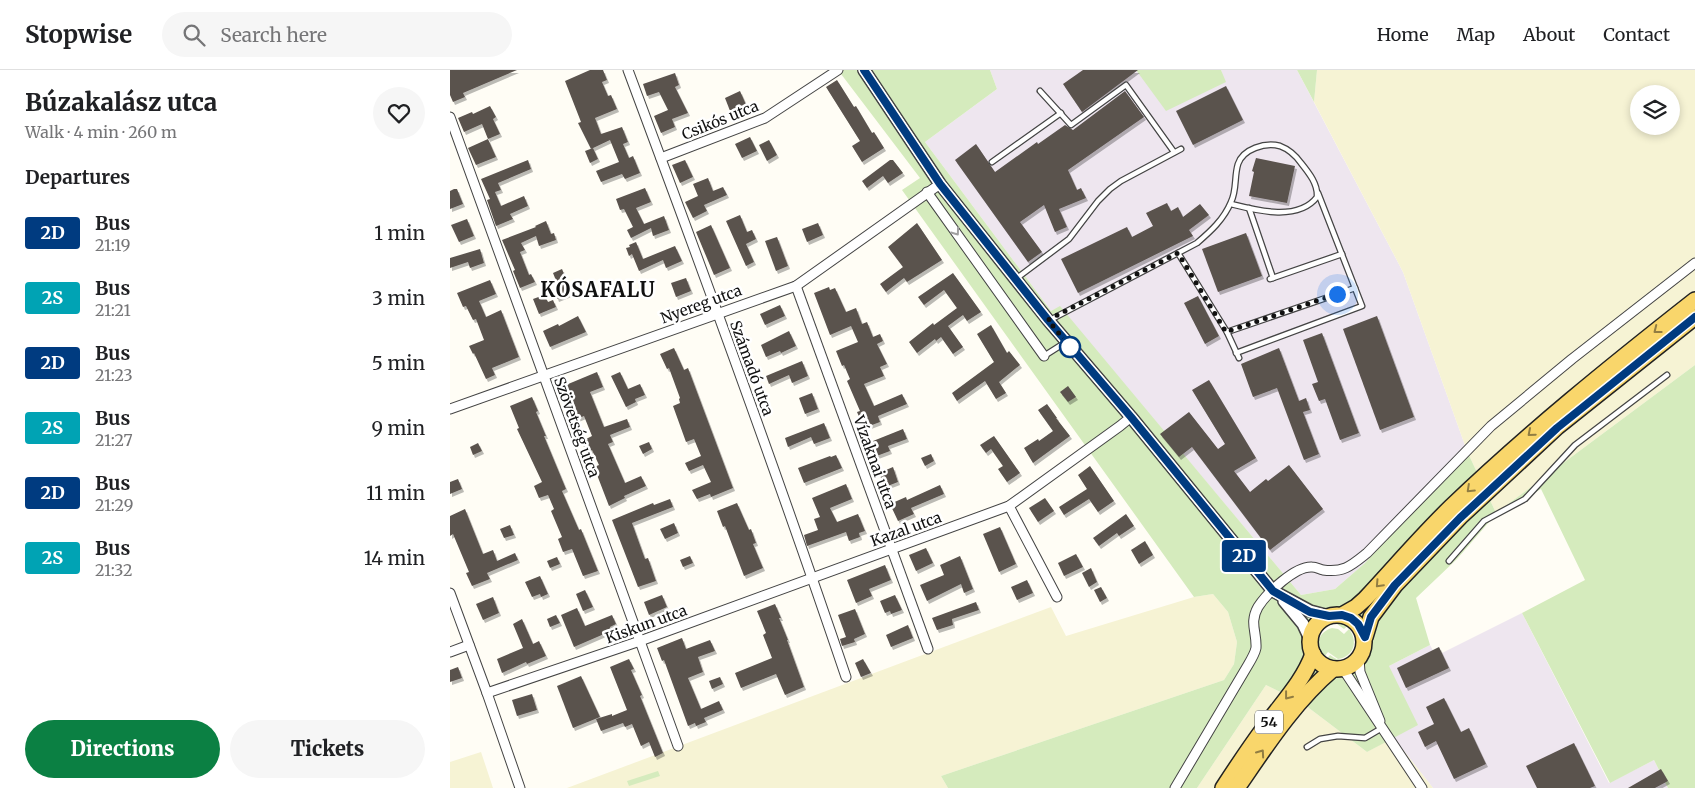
<!DOCTYPE html>
<meta charset="utf-8">
<style>
body{margin:0;font-family:Merriweather,serif;background:#f6f6f6;color:#202124;height:100vh;display:flex;flex-direction:column;font-size:19px;white-space:nowrap}
*{box-sizing:border-box;margin:0}
p{font-size:16px;color:#757577}
.icon{flex:none;width:28px;height:28px;fill:none;stroke:currentColor;stroke-width:2;stroke-linecap:round;stroke-linejoin:round}
.map{position:relative;flex:1;overflow:hidden}
.drawer{display:flex;flex-direction:column;background:#fff;width:450px}
.drawer>*{flex:none}
.badge{padding:0 10px;border-radius:4px;font-size:18px;line-height:32px}
.controls{position:absolute;left:1180px;top:15px;display:grid;gap:10px}
.controls a{display:grid;place-items:center;width:50px;height:50px;border-radius:50%;background:#fff;box-shadow:0 2px 8px #0003;font-size:25px}
.you{position:absolute;width:25px;height:25px;margin:-12px;border:4px solid #fff;border-radius:50%;background:#1a73e8;box-shadow:0 0 0 8px #1a73e833}
.map>.badge{position:absolute;translate:-50% -50%;box-shadow:0 0 0 2px #fff}
h2{padding:0 25px;font-size:19px;line-height:45px}
.round{display:grid;place-items:center;flex:none;width:52px;height:52px;border-radius:26px;background:#f6f6f6}
.overview{display:flex;align-items:center;justify-content:space-between;height:85px;padding:0 25px}
h1{font-size:24px;font-weight:800;line-height:38px}
.cta{display:flex;gap:10px;margin-top:auto;padding:10px 25px}
.cta a{flex:1;height:58px;border-radius:30px;background:#0b8043;color:#fff;font-size:20px;font-weight:800;line-height:58px;text-align:center}
.cta a+a{background:#f6f6f6;color:#202124}
ul{padding:0;list-style:none}
li{display:flex;align-items:center;gap:15px;height:65px;padding:0 25px}
li div{flex:1}
li b{display:block;font-size:19px}
li em{font-style:normal}
li .badge{min-width:55px;font-weight:700;text-align:center}
header{display:flex;align-items:center;gap:30px;box-sizing:border-box;height:70px;padding:0 25px;background:#fff;border-bottom:1px solid #e0e0e0}
header strong{font-size:24px}
nav{display:flex;gap:28px;margin-inline-start:auto;font-size:18px}
.search{width:350px;height:45px;background:#f6f6f6;display:flex;align-items:center;gap:12px;box-sizing:border-box;padding:0 18px;border-radius:28px;color:#757577;font-size:19px}
main{display:flex;flex:1;min-height:0}
.map>svg:first-child{display:block}
</style>
<header>
<strong>Stopwise</strong>
<div class="search"><svg class="icon" aria-label="search" viewBox="0 0 24 24"><circle cx="10" cy="10" r="6"/><path d="M15 15l6 6"/></svg>Search here</div>
<nav><a>Home</a><a>Map</a><a>About</a><a>Contact</a></nav>
</header>
<main>
<section class="drawer">
<div class="overview"><div><h1>Búzakalász utca</h1><p>Walk · 4 min · 260 m</p></div><a class="round"><svg class="icon" aria-label="heart" viewBox="0 0 24 24"><path d="M12 20l-8-8c-3-5 5-10 8-4 3-6 11-1 8 4z"/></svg></a></div>
<h2>Departures</h2>
<ul>
<li><span class="badge" style="background:#003b80;color:#fff">2D</span><div><b>Bus</b><p>21:19</p></div><em>1 min</em></li>
<li><span class="badge" style="background:#00a3b4;color:#fff">2S</span><div><b>Bus</b><p>21:21</p></div><em>3 min</em></li>
<li><span class="badge" style="background:#003b80;color:#fff">2D</span><div><b>Bus</b><p>21:23</p></div><em>5 min</em></li>
<li><span class="badge" style="background:#00a3b4;color:#fff">2S</span><div><b>Bus</b><p>21:27</p></div><em>9 min</em></li>
<li><span class="badge" style="background:#003b80;color:#fff">2D</span><div><b>Bus</b><p>21:29</p></div><em>11 min</em></li>
<li><span class="badge" style="background:#00a3b4;color:#fff">2S</span><div><b>Bus</b><p>21:32</p></div><em>14 min</em></li>
</ul>
<div class="cta"><a>Directions</a><a>Tickets</a></div>
</section>
<div class="map">
<svg width="1245" height="718" viewBox="0 0 1245 718">
<defs>
<filter id="shadow"><feDropShadow dx="2" dy="3" stdDeviation="0" flood-color="#0004"/></filter>
</defs>
<rect width="100%" height="100%" fill="#fffdf5"/>
<g fill="#eee6ef">
<polygon points="540,0 685,0 775,12 771,0 847,0 953,202 1017,381 915,493 885,519 851,525 610,237 601,241 475,72 547,19"/>
<polygon points="1072,543 1159,713 1204,690 1218,718 983,718 943,667 939,596 980,575 986,586"/>
</g>
<g fill="#f6f3d4" fill-rule="evenodd">
<path d="M867 0H1245V295L1046 443 1017 381 953 202 864 32ZM1189 24H1221V56H1189Z"/>
<polygon points="763,524 778,542 787,572 784,594 774,610 491,706 498,718 117,718 601,537 616,566 744,527"/>
<polygon points="816,615 851,632 917,682 943,667 983,718 747,718"/>
<polygon points="31,682 43,718 0,718 0,692"/>
</g>
<g fill="#d5ebbd" fill-rule="evenodd">
<path d="M388 0H540L547 19 475 72 601 241 610 236 851 525 885 519 915 493 1017 381 1046 443 1245 295V718H1218L1204 690 1160 713 1072 543 1135 510 1091 419 1046 444 1007 489 966 528 980 575 939 596 968 655 917 682 851 632 816 615 747 718H498L491 706 774 610 784 594 787 572 778 542 763 524 744 527 452 120 470 108ZM883 554H887L894 559 900 554C908 564 910 572 905 583 897 593 889 592 880 585L875 591C861 579 866 559 883 554Z"/>
<polygon points="686,0 771,0 776,12 716,41"/>
<polygon points="847,0 867,0 864,32"/>
<path d="M882 558 888 559 894 564 899 559C909 572 903 587 888 589L878 582 874 587C864 576 868 562 882 558Z"/>
<polygon points="208,701 210,706 179,716 177,711"/>
</g>
<g fill="#5a524d" filter="url(#shadow)">
<polygon points="0,0 67,0 13,23 15,27 3,32 0,25"/>
<polygon points="140,0 153,0 157,10 152,12 158,26 161,25 167,39 145,48 151,64 172,57 178,72 173,74 179,88 183,86 190,103 175,109 172,104 151,112 146,101 169,92 160,70 141,79 128,53 131,52 115,11"/>
<polygon points="633,0 688,0 632,42 613,14"/>
<polygon points="225,3 229,15 225,17 238,43 222,49 225,57 211,63 204,46 218,40 209,22 197,26 193,14"/>
<polygon points="387,10 404,37 406,36 422,63 424,62 434,78 412,92 402,76 410,71 376,17"/>
<polygon points="776,16 793,50 743,75 726,41"/>
<polygon points="290,21 298,39 282,46 275,28"/>
<polygon points="675,21 694,47 618,100 627,120 631,118 636,128 609,139 617,157 605,162 594,135 570,152 592,182 578,192 505,90 526,74 545,102 587,72 588,74 615,55 623,60"/>
<polygon points="40,36 46,47 43,49 50,64 38,69 32,54 14,62 8,48 22,42 23,44"/>
<polygon points="300,67 307,81 292,88 285,74"/>
<polygon points="38,69 46,87 26,95 18,78"/>
<polygon points="319,70 327,85 317,91 309,75"/>
<polygon points="143,78 148,89 140,93 135,81"/>
<polygon points="806,88 845,96 837,133 799,126 804,102 802,101"/>
<polygon points="78,90 81,99 48,113 51,120 45,122 51,136 74,126 78,136 60,144 63,149 46,156 37,130 40,129 31,109"/>
<polygon points="235,90 243,107 230,113 222,95"/>
<polygon points="440,90 443,90 453,103 438,113 433,106 417,118 412,111"/>
<polygon points="258,108 263,121 273,117 277,125 254,135 257,141 243,148 235,132 248,126 243,114"/>
<polygon points="195,118 201,132 186,138 194,154 214,146 219,160 203,166 201,158 181,168 177,160 183,157 174,139 170,140 166,129"/>
<polygon points="4,119 7,119 13,134 0,139 0,121"/>
<polygon points="717,133 721,141 728,137 733,147 750,134 759,145 739,160 743,166 628,223 611,189 677,157 682,167 703,156 696,143"/>
<polygon points="290,145 297,162 302,160 306,169 296,174 304,192 296,196 276,151"/>
<polygon points="17,149 24,166 9,172 1,155"/>
<polygon points="96,151 101,164 104,163 106,170 89,176 86,166 71,173 75,180 70,182 79,205 81,204 85,212 70,218 63,201 65,200 52,170 86,157 85,156"/>
<polygon points="368,153 373,165 357,172 352,159"/>
<polygon points="467,153 492,190 457,212 454,208 436,222 430,214 453,197 438,177"/>
<polygon points="261,155 280,198 264,205 246,162"/>
<polygon points="796,163 812,206 768,222 752,179"/>
<polygon points="327,167 338,196 326,201 315,171"/>
<polygon points="186,172 193,189 225,176 232,191 216,198 213,190 189,201 182,184 179,186 176,178 180,177 179,175"/>
<polygon points="30,179 34,193 20,198 18,192 0,198 0,188"/>
<polygon points="112,199 122,223 107,229 104,220 109,218 103,203"/>
<polygon points="503,203 531,242 517,251 513,245 498,256 513,277 503,284 491,267 486,271 485,269 467,283 459,272 483,253 484,255 507,238 494,220 474,235 468,227"/>
<polygon points="236,208 241,221 226,227 221,213"/>
<polygon points="40,210 46,224 29,231 36,247 51,240 69,287 42,298 45,305 36,309 24,283 23,284 19,276 34,270 26,249 23,250 16,236 13,237 7,223"/>
<polygon points="379,217 380,220 385,218 396,242 406,238 412,254 417,252 423,267 430,264 433,271 427,274 437,294 430,297 434,306 414,314 424,336 452,324 457,334 428,346 430,352 414,358 407,342 410,341 397,311 400,309 394,295 392,296 386,281 408,272 401,256 380,265 364,223"/>
<polygon points="94,225 98,232 103,230 106,237 89,244 83,229"/>
<polygon points="748,226 769,266 755,274 734,233"/>
<polygon points="330,235 335,246 315,255 310,244"/>
<polygon points="128,246 136,262 100,277 93,261 108,254 109,256"/>
<polygon points="927,246 964,347 930,360 893,259"/>
<polygon points="541,255 557,283 559,281 570,295 549,312 556,323 546,329 535,311 507,331 502,323 544,292 527,264"/>
<polygon points="339,261 346,276 331,283 330,281 316,287 311,275"/>
<polygon points="872,263 909,363 890,370 875,329 869,331 862,314 868,312 853,270"/>
<polygon points="224,278 234,300 238,298 283,418 261,427 260,424 247,429 242,420 261,412 253,395 239,401 235,393 251,386 244,369 236,372 223,336 230,333 229,329 230,328 219,298 217,299 210,284"/>
<polygon points="829,278 849,331 856,328 860,340 853,342 869,384 854,390 827,318 803,327 791,294"/>
<polygon points="352,291 358,306 342,313 339,305 319,314 316,306"/>
<polygon points="147,302 153,317 140,322 154,357 177,349 180,357 160,365 163,372 158,374 175,413 191,406 196,416 174,426 175,428 159,436 144,397 149,395 142,380 136,383 132,371 142,366 134,346 127,349 119,331 117,332 111,317"/>
<polygon points="170,302 178,319 190,314 195,325 185,329 186,332 176,337 161,306"/>
<polygon points="759,310 806,388 784,401 800,422 816,409 818,411 839,395 873,439 820,480 742,377 729,387 710,364 739,342 768,379 775,374 742,320"/>
<polygon points="618,316 626,327 618,332 610,322"/>
<polygon points="362,323 368,339 355,344 349,328"/>
<polygon points="82,327 88,341 86,342 96,366 94,366 116,419 112,421 129,460 131,459 148,501 133,506 122,479 113,482 108,469 112,467 101,441 104,439 98,425 89,428 84,416 92,412 67,359 69,358 60,336"/>
<polygon points="597,334 607,348 606,348 620,366 583,393 574,378 588,369 589,371 603,361 588,340"/>
<polygon points="374,353 380,368 364,374 361,367 338,377 335,368"/>
<polygon points="453,359 457,369 438,376 440,381 424,387 418,373"/>
<polygon points="544,366 570,403 557,412 548,399 553,396 541,379 536,383 530,375"/>
<polygon points="199,372 202,379 193,384 189,376"/>
<polygon points="28,373 32,381 23,385 20,377"/>
<polygon points="481,384 484,391 475,396 471,388"/>
<polygon points="386,385 392,398 354,413 348,398 380,386 381,387"/>
<polygon points="640,396 664,431 648,442 639,429 614,445 609,437 637,419 628,405"/>
<polygon points="443,397 448,412 435,417 429,403"/>
<polygon points="8,409 12,419 0,424 0,412"/>
<polygon points="396,414 402,429 380,438 387,452 408,444 415,461 409,463 410,467 399,471 396,462 357,476 354,465 368,460 364,449 370,447 362,428"/>
<polygon points="490,415 494,424 461,438 464,444 448,451 440,434 456,427 457,430"/>
<polygon points="595,428 604,441 588,452 579,438"/>
<polygon points="220,429 223,437 182,453 195,489 198,488 206,511 188,517 162,450 203,433 204,435"/>
<polygon points="287,433 299,460 301,459 306,473 303,474 313,498 294,506 275,456 273,457 267,441"/>
<polygon points="15,439 33,484 43,480 47,491 65,483 68,490 37,503 40,509 22,516 16,503 19,502 3,464 0,466 0,446"/>
<polygon points="676,444 684,456 669,466 667,463 649,476 643,468"/>
<polygon points="224,453 228,463 215,469 210,459"/>
<polygon points="60,455 64,465 54,468 50,459"/>
<polygon points="550,457 566,494 549,502 533,464"/>
<polygon points="695,471 703,485 689,494 681,480"/>
<polygon points="476,478 483,493 466,501 459,485"/>
<polygon points="626,484 633,497 614,506 608,493"/>
<polygon points="240,486 243,493 233,497 230,490"/>
<polygon points="510,486 523,519 514,523 511,514 477,531 470,515 494,505 490,495"/>
<polygon points="107,487 110,494 100,498 97,491"/>
<polygon points="435,495 441,510 419,519 422,526 406,533 397,510"/>
<polygon points="641,498 647,512 639,517 632,503"/>
<polygon points="90,506 98,524 91,527 90,524 82,527 75,512"/>
<polygon points="577,510 583,523 567,530 561,517"/>
<polygon points="651,517 657,528 650,532 644,520"/>
<polygon points="135,520 143,537 133,541 126,524"/>
<polygon points="212,525 217,537 199,545 194,532"/>
<polygon points="445,525 452,540 441,544 440,541 435,543 430,531"/>
<polygon points="43,527 49,543 33,550 26,534"/>
<polygon points="526,532 529,540 502,549 503,555 487,560 482,548"/>
<polygon points="325,534 331,548 329,548 338,570 337,570 354,617 335,625 326,604 291,618 285,603 322,588 313,565 316,563 307,541"/>
<polygon points="127,538 135,556 162,545 166,554 160,557 161,561 124,577 111,545"/>
<polygon points="405,539 415,564 404,569 405,572 392,576 390,569 396,567 388,545"/>
<polygon points="106,545 110,553 100,557 97,549"/>
<polygon points="72,549 83,574 89,571 96,586 77,594 76,592 52,603 47,589 73,578 63,554"/>
<polygon points="458,555 463,568 441,577 436,565"/>
<polygon points="232,568 236,579 260,570 265,581 248,587 253,602 238,608 251,639 269,631 273,640 254,648 256,652 246,656 245,653 238,656 214,590 212,591 207,578"/>
<polygon points="989,577 999,598 956,618 947,598"/>
<polygon points="179,589 184,599 181,600 192,625 190,626 213,683 205,687 199,672 191,676 182,654 175,657 173,653 151,661 146,649 162,644 162,646 177,640 160,597"/>
<polygon points="413,589 421,603 411,607 405,593"/>
<polygon points="8,597 12,608 0,612 0,600"/>
<polygon points="131,606 150,647 123,658 107,616"/>
<polygon points="270,607 273,614 262,619 259,611"/>
<polygon points="82,624 87,640 67,646 62,630"/>
<polygon points="994,628 1011,662 1019,658 1036,694 1004,709 986,671 975,677 968,662 984,654 976,637"/>
<polygon points="1124,673 1145,716 1140,718 1087,718 1076,696"/>
<polygon points="1211,699 1218,711 1205,718 1178,718"/>
</g>
<g fill="none" stroke-linecap="round" stroke-linejoin="round">
<g stroke="#444" stroke-width="7">
<g id="service">
<polyline points="590,21 621,55 676,15 724,82"/>
<polyline points="542,92 611,43"/>
<polyline points="799,138 823,208"/>
<polyline points="728,183 777,262 789,288"/>
<polyline points="567,208 619,169 648,131 660,119 671,111 731,79"/>
<polyline points="820,209 892,184"/>
<path d="M600 250 747 173C761 161 774 149 781 132 787 120 784 107 788 94 793 79 815 72 830 76 838 79 846 86 851 93 859 103 868 114 867 127 848 152 805 140 781 134"/>
<polyline points="777,262 905,218"/>
<polyline points="786,283 912,236 868,123"/>
<polyline points="594,286 616,272"/>
<polyline points="999,491 1034,451 1075,429 1125,375 1217,305"/>
<polyline points="857,677 870,669 888,666 915,668 932,658"/>
</g>
</g>
<g stroke="#444" stroke-width="11">
<g id="minor">
<path d="M178 0C253 201 327 403 396 607"/>
<polyline points="0,47 228,676"/>
<polyline points="211,88 315,48 388,0"/>
<polyline points="477,122 594,286"/>
<polyline points="346,216 478,579"/>
<polyline points="0,339 346,216 490,114"/>
<polyline points="559,436 607,527"/>
<polyline points="0,523 37,623 190,571 559,436 670,356 681,347"/>
<polyline points="0,582 19,575"/>
<polyline points="909,589 910,602 930,651"/>
<polyline points="893,599 972,718"/>
<polyline points="37,623 70,718"/>
<path d="M725 718 798 595C801 590 805 583 806 578 807 562 799 553 808 537 817 523 845 496 862 497 866 497 869 499 873 500 894 503 902 495 917 483L1041 356 1122 289 1245 193"/>
</g>
</g>
<g stroke="#444" stroke-width="14">
<g id="tertiary">
<polyline points="414,0 490,114 598,250 681,347 823,521 860,541 879,546"/>
<polyline points="834,531 853,554 860,569"/>
</g>
</g>
<g stroke="#222" stroke-width="18">
<g id="primary">
<circle cx="887" cy="572" r="27"/>
<path d="M892 545 906 537 915 529C944 498 971 466 1001 437 1078 363 1161 296 1245 230"/>
<polyline points="915,567 921,547 945,515 1010,447 1107,357 1245,247"/>
<path d="M773 718C786 698 800 677 814 658 831 634 853 612 863 584"/>
<path d="M787 718C816 676 844 632 883 599"/>
</g>
</g>
<use href="#service" stroke="#fff" stroke-width="4.5"/>
<use href="#minor" stroke="#fff" stroke-width="9"/>
<use href="#tertiary" stroke="#fff" stroke-width="11"/>
<use href="#primary" stroke="#f9d66b" stroke-width="15"/>
</g>
<defs><path id="oneway-chevron" d="M-2-3.5L2.5 0L-2 3.5" fill="none" stroke-width="1.6" stroke-linecap="round" stroke-linejoin="round" transform="scale(1.25)"/></defs>
<use stroke="#a0a0a0" href="#oneway-chevron" transform="translate(506 162) rotate(54)"/>
<g stroke="#917d42">
<use href="#oneway-chevron" transform="translate(1207 260) rotate(142)"/>
<use href="#oneway-chevron" transform="translate(1081 363) rotate(139)"/>
<use href="#oneway-chevron" transform="translate(1020 419) rotate(137)"/>
<use href="#oneway-chevron" transform="translate(929 514) rotate(133)"/>
<use href="#oneway-chevron" transform="translate(838 626) rotate(128)"/>
<use href="#oneway-chevron" transform="translate(811 683) rotate(-55)"/>
</g>
<g fill="none" stroke-linecap="round" stroke-linejoin="round">
<g stroke="#fff" stroke-width="11">
<polyline id="line" points="414,0 490,114 598,250 681,347 823,521 860,542 879,546 892,545 901,548 908,554 915,567 921,547 945,515 1010,448 1107,358 1245,247"/>
</g>
<use href="#line" stroke="#003b80" stroke-width="8"/>
<polyline stroke="#111" stroke-width="5" stroke-dasharray="0 9" points="620,277 598,250 728,183 776,262 887,224"/>
</g>
<circle fill="#fff" stroke="#003b80" stroke-width="2.5" cx="620" cy="277" r="10"/>
<g text-anchor="middle" dominant-baseline="central" stroke-width="5" stroke-linejoin="round" paint-order="stroke">
<rect fill="#fff" stroke="#585858" stroke-width="1" x="805" y="640.5" width="28" height="23" rx="4"/>
<g font-size="14" font-weight="bold" fill="#111">
<text x="819" y="652">54</text>
</g>
<g font-size="15" fill="#111" stroke="#fff">
<text transform="translate(270 50) rotate(-22)">Csikós utca</text>
<text transform="translate(251 234) rotate(-20)">Nyereg utca</text>
<text transform="translate(302 298) rotate(70)">Számadó utca</text>
<text transform="translate(127 357) rotate(70)">Szövetség utca</text>
<text transform="translate(425 392) rotate(70)">Vízaknai utca</text>
<text transform="translate(456 459) rotate(-20)">Kazal utca</text>
<text transform="translate(196 554) rotate(-20)">Kiskun utca</text>
</g>
<g font-size="20" font-weight="bold" letter-spacing="1" fill="#111" stroke="#fff">
<text x="148" y="219">KÓSAFALU</text>
</g>
</g>
</svg>
<div class="controls">
<a><svg class="icon" aria-label="layers" viewBox="0 0 24 24"><path d="M12 4l9 5-9 5-9-5zM3 14l9 5 9-5"/></svg></a>
</div>
<div class="you" style="left:887px;top:224px"></div>
<b class="badge" style="left:794px;top:486px;background:#003b80;color:#fff">2D</b>
</div>
</main>
